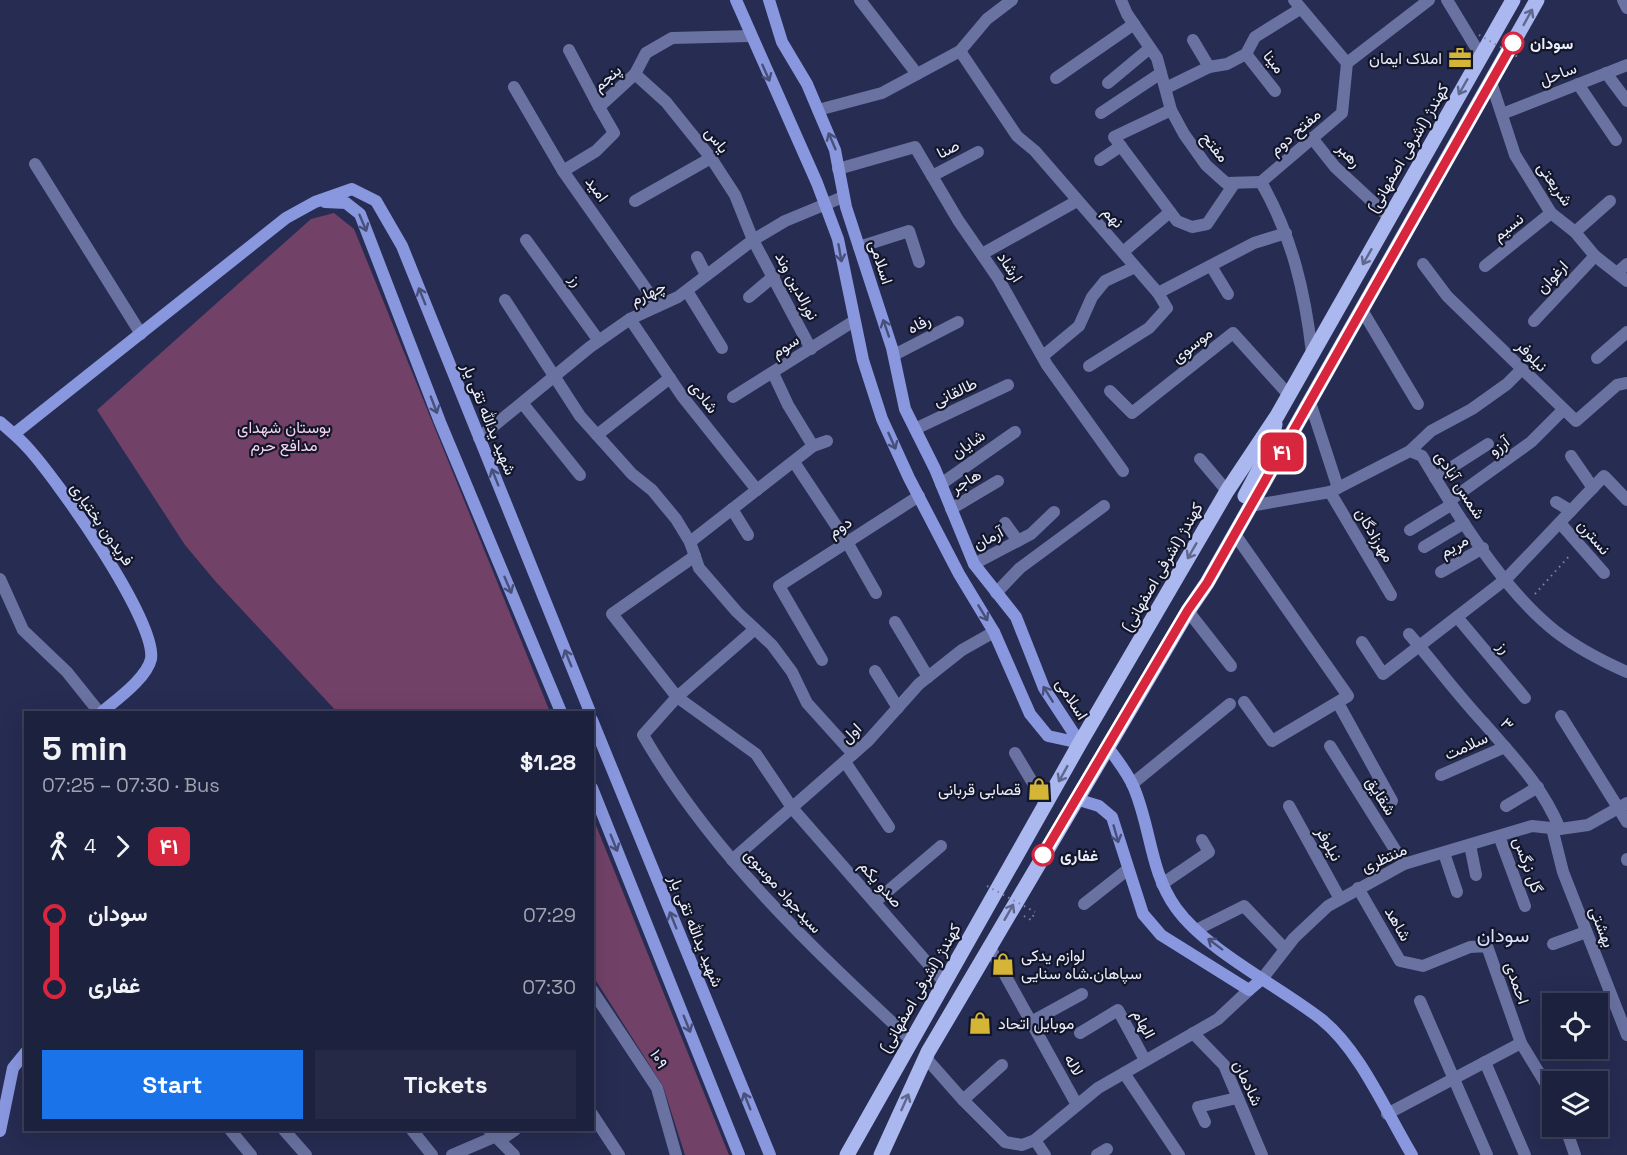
<!DOCTYPE html>
<meta charset="utf-8">
<style>
body{margin:0;font-family:"Space Grotesk",Vazirmatn,sans-serif;background:#252945;color:#f1f3f6;height:100vh;display:flex;flex-direction:column;font-size:22px;white-space:nowrap}
*{box-sizing:border-box;margin:0}
p{font-size:20px;color:#a0a3b0}
.icon{flex:none;width:33px;height:33px;fill:none;stroke:currentColor;stroke-width:2;stroke-linecap:round;stroke-linejoin:round}
.map{position:relative;flex:1;overflow:hidden}
.panel{position:absolute;left:24px;top:711px;width:570px;height:420px;display:flex;flex-direction:column;background:#1c213e;border-radius:0px;box-shadow:0 6px 24px #0002,0 0 0 2px #3a3e58}
.panel>*{flex:none}
.badge{padding:0 12px;border-radius:9px;font-size:21px;line-height:39px}
.buttons{position:absolute;left:1542px;top:993px;display:grid;gap:12px}
.buttons a{display:grid;place-items:center;width:66px;height:66px;border-radius:0px;background:#1c213e;box-shadow:0 6px 24px #0002,0 0 0 2px #3a3e58;font-size:30px}
.map>.badge{position:absolute;translate:-50% -50%;box-shadow:0 0 0 3px #fff}
.legs{display:flex;align-items:center;gap:9px;height:66px;padding:0 18px;font-size:20px}
.legs p{margin-inline-start:auto}
.head{display:flex;align-items:center;justify-content:space-between;height:102px;padding:0 18px}
h1{font-size:33px;font-weight:800;line-height:45px}
.button{display:flex;gap:12px;margin-top:auto;padding:12px 18px}
.button a{flex:1;height:69px;border-radius:0px;background:#1a73e8;color:#fff;font-size:24px;font-weight:800;line-height:69px;text-align:center}
.button a+a{background:#252945;color:#f1f3f6}
ul{padding:0 18px;list-style:none}
li{display:flex;align-items:center;gap:21px;height:72px;font-size:22px}
li i{display:grid;place-items:center;width:9px;height:100%;margin:0 8px;background:currentColor}
li i::after{content:'';width:15px;height:15px;margin:-8px;border:4px solid;border-radius:50%;background:#1c213e}
li p{margin-inline-start:auto}
li:first-child i{background:linear-gradient(#0000 50%,currentColor 0)}
li:last-child i{background:linear-gradient(currentColor 50%,#0000 0)}
.map>svg:first-child{display:block}
</style>
<div class="map">
<svg width="1627" height="1155" viewBox="0 0 1627 1155">
<rect width="100%" height="100%" fill="#262c52"/>
<g fill="#724168">
<polygon points="334,213 354,229 550,712 337,712 216,582 185,545 97,410 311,219"/>
<polygon points="592,818 593,818 729,1155 685,1155 663,1086 593,976"/>
</g>
<g fill="none" stroke-linecap="round" stroke-linejoin="round">
<g stroke="#8085a1" stroke-width="2" stroke-dasharray="1.5 4.5" stroke-linecap="butt">
<polyline points="1535,594 1571,554"/>
<polyline points="1024,916 1031,920 1035,912"/>
</g>
<g stroke="#6972a0" stroke-width="12">
<polyline points="860,0 917,74"/>
<path d="M1121 0 1127 14 1157 58 1171 110 1184 134 1206 165 1226 183 1261 182C1292 236 1305 292 1312 353"/>
<polyline points="1294,0 1347,63"/>
<polyline points="1447,0 1481,56"/>
<polyline points="1623,0 1627,8"/>
<polyline points="1193,40 1209,67"/>
<polyline points="569,50 599,107"/>
<polyline points="960,51 1017,136 1035,151 1158,293 1254,243 1286,233"/>
<polyline points="1246,54 1275,91"/>
<polyline points="1606,73 1627,101"/>
<polyline points="635,74 666,102 711,158 735,195 753,240 811,349"/>
<polyline points="1056,78 1134,24"/>
<polyline points="1491,82 1515,155 1551,213 1575,232 1595,256 1627,281"/>
<polyline points="1108,83 1150,48"/>
<polyline points="1578,84 1616,140"/>
<polyline points="514,87 563,171 658,306"/>
<polyline points="1166,88 1209,67 1227,64 1246,54 1255,37 1300,9"/>
<polyline points="818,110 882,93 960,51 987,19 1012,0"/>
<polyline points="1171,110 1114,137 1177,221 1192,227 1207,224 1234,184"/>
<polyline points="1101,113 1161,73"/>
<polyline points="1502,114 1627,65"/>
<polyline points="1312,138 1335,167 1390,218"/>
<polyline points="1100,160 1121,146"/>
<polyline points="35,164 141,334"/>
<polyline points="838,169 915,147 958,220 998,278 1047,365 1123,471"/>
<polyline points="563,171 596,151 614,133 599,107 635,74 646,53 672,38 750,36"/>
<polyline points="932,176 978,152"/>
<polyline points="1261,182 1342,113 1347,63 1429,0"/>
<polyline points="635,201 711,158"/>
<polyline points="1575,232 1610,201"/>
<polyline points="526,240 599,341"/>
<polyline points="859,247 909,231 919,262"/>
<polyline points="1123,252 1170,212"/>
<polyline points="982,254 1077,201"/>
<polyline points="697,257 706,275"/>
<polyline points="1423,264 1447,296 1576,421 1617,385 1627,383"/>
<polyline points="1211,266 1228,294"/>
<polyline points="1485,266 1551,213"/>
<polyline points="1618,272 1627,264"/>
<polyline points="687,291 722,348"/>
<polyline points="749,297 774,276"/>
<polyline points="505,300 580,416 632,474 652,490 676,519 690,542 699,568 737,612 772,645 792,672 807,703 853,754"/>
<polyline points="1362,310 1418,404"/>
<polyline points="630,319 682,396 757,490"/>
<polyline points="1534,321 1595,256"/>
<polyline points="894,355 958,322"/>
<polyline points="1043,356 1079,326 1092,297 1105,281 1135,267"/>
<polyline points="1597,358 1627,332"/>
<polyline points="1089,366 1149,328 1167,308 1158,293"/>
<polyline points="773,373 788,405 813,446"/>
<polyline points="1110,391 1132,413 1233,333 1288,394"/>
<polyline points="733,397 854,321"/>
<polyline points="1310,402 1338,488"/>
<polyline points="523,404 580,475"/>
<polyline points="915,429 1008,385"/>
<polyline points="597,435 670,378"/>
<polyline points="479,438 590,347 630,319 678,297 753,240 785,221 843,197"/>
<polyline points="1410,451 1431,431 1472,409 1507,384 1522,369"/>
<polyline points="1571,456 1593,488"/>
<polyline points="1200,459 1227,491"/>
<polyline points="794,462 847,542 876,593"/>
<polyline points="1435,478 1488,444"/>
<polyline points="941,484 1015,432"/>
<polyline points="1330,492 1391,595"/>
<polyline points="1449,501 1531,442 1563,410"/>
<polyline points="1556,502 1571,511"/>
<path d="M1250 506 1330 492 1410 451 1422 456C1456 513 1503 590 1555 631 1577 648 1602 661 1627 672"/>
<polyline points="732,509 748,535"/>
<polyline points="951,509 998,481"/>
<polyline points="1005,523 1018,541"/>
<polyline points="1560,523 1604,573"/>
<polyline points="1410,530 1451,505"/>
<polyline points="1234,533 1348,696 1272,741 1244,702"/>
<polyline points="690,542 813,446 827,441"/>
<polyline points="1424,547 1464,523"/>
<polyline points="695,556 612,614 677,697 756,754 793,809 944,982"/>
<polyline points="974,564 1031,534 1054,512"/>
<polyline points="1441,572 1483,548"/>
<polyline points="0,579 23,630 67,672 99,712"/>
<polyline points="996,593 1020,568 1104,506"/>
<polyline points="1188,611 1231,666"/>
<polyline points="1457,617 1525,698"/>
<polyline points="895,622 928,677"/>
<path d="M755 629 677 697 643 735C711 853 812 948 911 1040"/>
<path d="M1409 634C1434 663 1457 694 1483 722 1514 758 1541 784 1560 829"/>
<polyline points="1362,642 1383,674 1506,579 1604,476 1627,500"/>
<polyline points="822,660 779,586 919,496"/>
<polyline points="875,671 898,708"/>
<polyline points="1338,703 1392,801"/>
<polyline points="1561,716 1627,822"/>
<polyline points="1330,746 1404,864"/>
<polyline points="1015,753 1046,805"/>
<polyline points="845,762 889,827"/>
<polyline points="1441,775 1505,747"/>
<polyline points="1132,784 1230,704"/>
<polyline points="1289,806 1340,899"/>
<polyline points="1506,806 1538,787"/>
<polyline points="1552,828 1563,872 1627,1035"/>
<polyline points="1499,836 1525,906"/>
<polyline points="1470,845 1476,875"/>
<polyline points="1444,853 1457,892"/>
<polyline points="1627,859 1627,860"/>
<polyline points="732,860 868,741 919,684 962,650 994,632"/>
<polyline points="1162,884 1209,852 1202,840"/>
<polyline points="1358,888 1400,961 1423,966 1470,947 1487,946 1521,1043 1552,1094"/>
<polyline points="875,902 941,846"/>
<polyline points="1084,904 1127,870"/>
<polyline points="1196,930 1244,906 1285,949"/>
<polyline points="1553,944 1586,932"/>
<polyline points="989,946 1077,1105"/>
<polyline points="1262,979 1294,938 1328,906 1404,864 1532,826 1560,829 1588,825 1627,803"/>
<polyline points="592,990 657,1088 676,1155"/>
<polyline points="1420,1001 1487,1155"/>
<polyline points="1031,1022 1082,994"/>
<polyline points="1080,1033 1118,1010 1145,1060"/>
<polyline points="1193,1033 1224,1065 1262,1155"/>
<polyline points="925,1057 963,1100 1005,1142 1022,1145 1035,1140 1098,1088 1218,1019 1249,990"/>
<polyline points="1485,1062 1525,1155"/>
<polyline points="1124,1073 1179,1155"/>
<polyline points="963,1100 1002,1065"/>
<polyline points="592,1114 619,1155"/>
<polyline points="1387,1114 1521,1043"/>
<polyline points="1205,1122 1198,1107 1237,1098"/>
<polyline points="1565,1126 1575,1155"/>
<polyline points="284,1130 306,1155"/>
<polyline points="412,1130 432,1155"/>
<polyline points="489,1130 514,1155"/>
<polyline points="231,1131 251,1155"/>
<polyline points="500,1140 515,1130"/>
<polyline points="1035,1140 1045,1155"/>
<polyline points="452,1155 494,1137"/>
<polyline points="1097,1155 1107,1149"/>
</g>
<g stroke="#8997df" stroke-width="12">
<polyline points="736,0 817,183 838,239 863,360 882,419 909,478 959,574 994,632 1030,714 1048,736 1080,743"/>
<polyline points="769,0 782,42 807,84 835,150 846,207 892,348 905,409 935,469 974,564 1016,617 1044,688 1080,743"/>
<polyline points="325,202 346,203 360,214 440,422 561,712"/>
<path d="M0 422C9 430 19 438 27 447 56 478 157 621 151 659 147 678 116 700 102 712"/>
<polyline points="14,434 286,218 315,202 352,189 376,201 402,246 590,712"/>
<polyline points="592,720 770,1155"/>
<path d="M1107 746C1117 760 1128 773 1134 788 1151 828 1150 872 1176 908 1207 951 1279 986 1321 1019 1360 1050 1386 1112 1412 1155"/>
<polyline points="592,788 739,1155"/>
<polyline points="1076,799 1099,806 1112,817 1143,914 1161,935 1249,990 1262,979"/>
<polyline points="0,1131 13,1068 26,1052"/>
</g>
<g stroke="#abb8ef" stroke-width="15">
<polyline points="1245,496 1270,449 1275,424"/>
<polyline points="847,1155 1080,743 1227,491 1277,416 1513,0"/>
<polyline points="881,1155 928,1052 1188,611 1207,583 1537,0"/>
</g>
<g stroke="#8085a1" stroke-width="2" stroke-dasharray="1.5 4.5" stroke-linecap="butt">
<polyline points="1479,35 1520,58"/>
<polyline points="987,886 1035,912"/>
</g>
</g>
<defs><path id="oneway-shaft" d="M-6 0H5M1.5-3L5.5 0L1.5 3" fill="none" stroke-width="1.6" stroke-linecap="round" stroke-linejoin="round" transform="scale(1.5)"/></defs>
<g stroke="#5f678c">
<use href="#oneway-shaft" transform="translate(1528 17) rotate(-61)"/>
<use href="#oneway-shaft" transform="translate(1463 87) rotate(120)"/>
<use href="#oneway-shaft" transform="translate(1367 257) rotate(120)"/>
<use href="#oneway-shaft" transform="translate(1192 551) rotate(120)"/>
<use href="#oneway-shaft" transform="translate(1063 774) rotate(119)"/>
<use href="#oneway-shaft" transform="translate(1009 912) rotate(-60)"/>
<use href="#oneway-shaft" transform="translate(905 1102) rotate(-66)"/>
</g>
<g stroke="#48507a">
<use href="#oneway-shaft" transform="translate(766 73) rotate(66)"/>
<use href="#oneway-shaft" transform="translate(832 141) rotate(-113)"/>
<use href="#oneway-shaft" transform="translate(363 223) rotate(67)"/>
<use href="#oneway-shaft" transform="translate(840 253) rotate(80)"/>
<use href="#oneway-shaft" transform="translate(422 296) rotate(-112)"/>
<use href="#oneway-shaft" transform="translate(886 328) rotate(-109)"/>
<use href="#oneway-shaft" transform="translate(434 405) rotate(69)"/>
<use href="#oneway-shaft" transform="translate(892 441) rotate(66)"/>
<use href="#oneway-shaft" transform="translate(495 477) rotate(-112)"/>
<use href="#oneway-shaft" transform="translate(508 585) rotate(67)"/>
<use href="#oneway-shaft" transform="translate(983 613) rotate(59)"/>
<use href="#oneway-shaft" transform="translate(568 658) rotate(-112)"/>
<use href="#oneway-shaft" transform="translate(1048 694) rotate(-122)"/>
<use href="#oneway-shaft" transform="translate(1116 834) rotate(74)"/>
<use href="#oneway-shaft" transform="translate(614 843) rotate(68)"/>
<use href="#oneway-shaft" transform="translate(673 920) rotate(-112)"/>
<use href="#oneway-shaft" transform="translate(1215 944) rotate(-143)"/>
<use href="#oneway-shaft" transform="translate(687 1024) rotate(68)"/>
<use href="#oneway-shaft" transform="translate(747 1101) rotate(-112)"/>
</g>
<g fill="none" stroke-linecap="round" stroke-linejoin="round">
<g stroke="#fff" stroke-width="14">
<polyline id="line-1" points="1043,855 1188,610 1207,583 1513,43"/>
</g>
<use href="#line-1" stroke="#d7263d" stroke-width="9"/>
</g>
<defs>
<g id="office-bare" transform="scale(1.8)"><path d="M-6-3h4V-5.5h4V-3h4V5H-6ZM-1-4.5V-3h2v-1.5ZM-6 0V1H6V0Z" fill="#d5b535" stroke="#131628" stroke-width="2.5" paint-order="stroke"/></g>
<g id="shop-bare" transform="scale(1.8)"><path d="M-5-2.5h2.3a2.7 3.5 0 0 1 5.4 0H5L5.5 6h-11ZM-1.5-2.5h3a1.5 2.3 0 0 0-3 0Z" fill="#d5b535" stroke="#131628" stroke-width="2.5" paint-order="stroke"/></g>
</defs>
<g fill-rule="evenodd">
<use href="#office-bare" x="1460" y="58"/>
<use href="#shop-bare" x="1039" y="789"/>
<use href="#shop-bare" x="1003" y="964"/>
<use href="#shop-bare" x="980" y="1023"/>
</g>
<g fill="#fff" stroke="#d7263d" stroke-width="3">
<circle cx="1513" cy="43" r="10"/>
<circle cx="1043" cy="855" r="10"/>
</g>
<g text-anchor="middle" dominant-baseline="central" stroke-width="4.5" stroke-linejoin="round" paint-order="stroke">
<g font-size="16" font-weight="bold" fill="#e9edfc" stroke="#131628" text-anchor="start">
<text x="1530" y="43">سودان</text>
<text x="1060" y="855">غفاری</text>
</g>
<g font-size="16" fill="#e9edfc" stroke="#131628" text-anchor="end">
<text x="1442" y="58">املاک ایمان</text>
<text x="1021" y="789">قصابی قربانی</text>
<text x="1021" y="955" text-anchor="start">لوازم یدکی<tspan x="1021" dy="18">سپاهان.شاه سنایی</tspan></text>
<text x="998" y="1023" text-anchor="start">موبایل اتحاد</text>
</g>
<g font-size="16" fill="#e9edfc" stroke="#131628">
<text transform="translate(1274 62) rotate(52)">مینا</text>
<text transform="translate(1558 74) rotate(-21)">ساحل</text>
<text transform="translate(607 78) rotate(-42)">پنجم</text>
<text transform="translate(1295 132) rotate(-41)">مفتح دوم</text>
<text transform="translate(717 140) rotate(52)">یاس</text>
<text transform="translate(1215 147) rotate(51)">مفتح</text>
<text transform="translate(1408 148) rotate(-60)">کهندژ (اشرفی اصفهانی)</text>
<text transform="translate(948 149) rotate(-27)">صنا</text>
<text transform="translate(1349 155) rotate(47)">رهبر</text>
<text transform="translate(1555 184) rotate(55)">شریعتی</text>
<text transform="translate(597 189) rotate(54)">امید</text>
<text transform="translate(1113 217) rotate(46)">نهم</text>
<text transform="translate(1508 227) rotate(-39)">نسیم</text>
<text transform="translate(881 262) rotate(72)">اسلامی</text>
<text transform="translate(1010 267) rotate(57)">ارشاد</text>
<text transform="translate(1552 277) rotate(-47)">ارغوان</text>
<text transform="translate(576 280) rotate(54)">رز</text>
<text transform="translate(797 286) rotate(62)">نورالدین وند</text>
<text transform="translate(648 293) rotate(-25)">چهارم</text>
<text transform="translate(919 324) rotate(-27)">رفاه</text>
<text transform="translate(1192 345) rotate(-38)">موسوی</text>
<text transform="translate(785 346) rotate(-33)">سوم</text>
<text transform="translate(1532 356) rotate(46)">نیلوفر</text>
<text transform="translate(955 392) rotate(-25)">طالقانی</text>
<text transform="translate(704 397) rotate(53)">شادی</text>
<text transform="translate(489 419) rotate(68)">شهید یدالله تقی یار</text>
<text transform="translate(968 444) rotate(-35)">شایان</text>
<text transform="translate(1499 446) rotate(-37)">آرزو</text>
<text transform="translate(966 481) rotate(-31)">هاجر</text>
<text transform="translate(1460 485) rotate(57)">شمس آبادی</text>
<text transform="translate(102 524) rotate(55)">فریدون بختیاری</text>
<text transform="translate(840 527) rotate(-33)">دوم</text>
<text transform="translate(1375 535) rotate(59)">مهرزادگان</text>
<text transform="translate(1594 537) rotate(49)">نسترن</text>
<text transform="translate(988 538) rotate(-28)">آرمان</text>
<text transform="translate(1454 546) rotate(-30)">مریم</text>
<text transform="translate(1162 567) rotate(-60)">کهندژ (اشرفی اصفهانی)</text>
<text transform="translate(1504 647) rotate(50)">رز</text>
<text transform="translate(1072 699) rotate(58)">اسلامی</text>
<text transform="translate(1507 724) rotate(48)">۳</text>
<text transform="translate(851 733) rotate(-44)">اول</text>
<text transform="translate(1466 746) rotate(-24)">سلامت</text>
<text transform="translate(1381 796) rotate(58)">شقایق</text>
<text transform="translate(1329 844) rotate(61)">نیلوفر</text>
<text transform="translate(1384 858) rotate(-24)">منتظری</text>
<text transform="translate(1528 865) rotate(70)">گل نرگس</text>
<text transform="translate(881 884) rotate(49)">صدو یکم</text>
<text transform="translate(783 891) rotate(48)">سیدجواد موسوی</text>
<text transform="translate(1398 924) rotate(60)">شاهد</text>
<text transform="translate(1602 927) rotate(69)">بهشتی</text>
<text transform="translate(696 931) rotate(68)">شهید یدالله تقی یار</text>
<text transform="translate(1517 983) rotate(71)">احمدی</text>
<text transform="translate(920 988) rotate(-60)">کهندژ (اشرفی اصفهانی)</text>
<text transform="translate(1144 1024) rotate(62)">الهام</text>
<text transform="translate(659 1059) rotate(60)">۱۰۹</text>
<text transform="translate(1074 1065) rotate(61)">لاله</text>
<text transform="translate(1248 1083) rotate(65)">شادمان</text>
</g>
<g font-size="16" fill="#f5d3ed" stroke="#131628">
<text x="284" y="427">بوستان شهدای<tspan x="284" dy="18">مدافع حرم</tspan></text>
</g>
<g font-size="20" fill="#d9e0fe" stroke="#131628">
<text x="1503" y="935">سودان</text>
</g>
</g>
</svg>
<div class="buttons">
<a><svg class="icon" aria-label="locate" viewBox="0 0 24 24"><circle cx="12" cy="12" r="6"/><path d="M12 2v4M12 18v4M2 12h4M18 12h4"/></svg></a>
<a><svg class="icon" aria-label="layers" viewBox="0 0 24 24"><path d="M12 4l9 5-9 5-9-5zM3 14l9 5 9-5"/></svg></a>
</div>
<b class="badge" style="left:1282px;top:452px;background:#d7263d;color:#fff">۴۱</b>
<section class="panel">
<div class="head"><div><h1>5 min</h1><p>07:25 – 07:30 · Bus</p></div><b>$1.28</b></div>
<div class="legs"><svg class="icon" aria-label="walk" viewBox="0 0 24 24"><circle cx="13" cy="4" r="2"/><path d="M13 8l-2 6 4 7M11 14l-3 7M7 12l3-4h3l4 4"/></svg>4<svg class="icon" aria-label="forward" viewBox="0 0 24 24"><path d="M9 5l7 7-7 7"/></svg><b class="badge" style="background:#d7263d;color:#fff">۴۱</b></div>
<ul>
<li><i style="color:#d7263d"></i><b>سودان</b><p>07:29</p></li>
<li><i style="color:#d7263d"></i><b>غفاری</b><p>07:30</p></li>
</ul>
<div class="button"><a>Start</a><a>Tickets</a></div>
</section>
</div>
